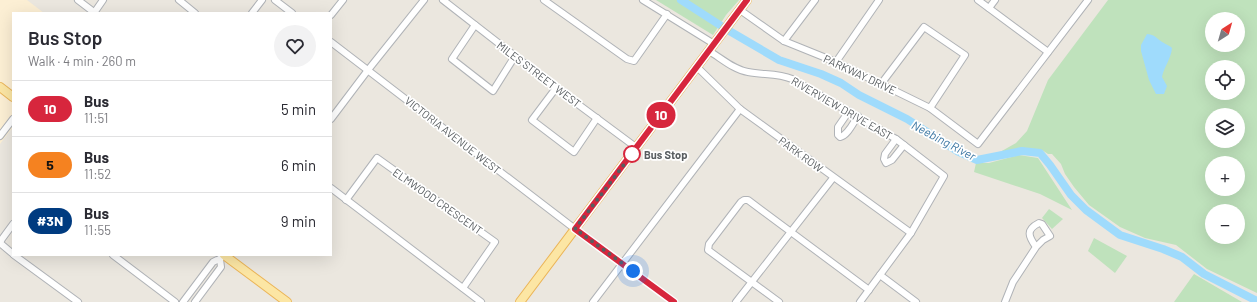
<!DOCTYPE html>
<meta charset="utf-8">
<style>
body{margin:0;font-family:Barlow,sans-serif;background:#f2f2f3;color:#2b2b33;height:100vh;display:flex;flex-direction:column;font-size:15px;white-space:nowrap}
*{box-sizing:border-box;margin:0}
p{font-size:13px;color:#7c7c81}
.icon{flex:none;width:22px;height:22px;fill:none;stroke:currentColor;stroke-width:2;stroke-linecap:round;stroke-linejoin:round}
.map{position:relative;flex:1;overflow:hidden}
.details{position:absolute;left:12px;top:12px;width:320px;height:244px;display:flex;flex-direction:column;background:#fff;border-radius:0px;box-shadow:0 4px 16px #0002}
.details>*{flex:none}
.badge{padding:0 8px;border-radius:13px;font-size:14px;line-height:26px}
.needle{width:26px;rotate:37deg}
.tools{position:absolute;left:1205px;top:12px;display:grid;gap:8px}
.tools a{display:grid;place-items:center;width:40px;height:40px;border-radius:50%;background:#fff;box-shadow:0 4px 16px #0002;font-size:20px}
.you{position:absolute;width:20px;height:20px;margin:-10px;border:3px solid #fff;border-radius:50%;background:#1a73e8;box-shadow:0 0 0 6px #1a73e833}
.map>.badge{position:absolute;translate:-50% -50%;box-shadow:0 0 0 2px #fff}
.round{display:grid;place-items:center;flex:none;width:42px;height:42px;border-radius:21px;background:#f2f2f3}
.overview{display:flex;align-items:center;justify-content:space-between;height:68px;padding:0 16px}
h1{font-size:19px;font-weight:600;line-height:30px}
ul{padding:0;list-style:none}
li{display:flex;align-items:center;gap:12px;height:56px;padding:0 16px;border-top:1px solid #e1e1e2}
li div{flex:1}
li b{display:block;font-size:15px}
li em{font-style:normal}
li .badge{min-width:44px;font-weight:700;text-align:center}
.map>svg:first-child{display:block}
</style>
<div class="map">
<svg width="1257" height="302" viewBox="0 0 1257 302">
<rect width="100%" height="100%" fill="#ebe7df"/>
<polygon fill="#fcefd4" points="0,0 27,0 44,13 13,13 13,127 0,144"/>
<g fill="#bfe2bc" fill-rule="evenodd">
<polygon points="656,0 739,0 726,15 713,35"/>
<path d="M1108 0H1257V293L1207 269 1176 245 1145 238 1120 227 1089 205 1074 187 1065 174 1061 164 1052 154H1048L1042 150 1040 153 1022 151 996 157 1000 152 1016 143 1027 131 1048 80ZM1212 19H1238V45H1212ZM1212 67H1238V93H1212ZM1212 115H1238V141H1212ZM1212 163H1238V189H1212ZM1212 211H1238V237H1212Z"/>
<polygon points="1019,155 1038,158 1072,210 1040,194 974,172 976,163 989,163"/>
<polygon points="1049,209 1063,219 1052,229 1042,218"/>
<polygon points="1094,238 1127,256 1115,273 1088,251"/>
<polygon points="1194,274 1242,302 1174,302"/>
</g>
<path fill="#9fdbfc" d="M1147 34C1157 35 1156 39 1164 43 1167 45 1169 45 1172 48 1171 59 1164 67 1162 77L1167 86 1164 94H1156L1149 80 1141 51V45Z"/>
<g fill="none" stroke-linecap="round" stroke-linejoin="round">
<polyline stroke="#9fdbfc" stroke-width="8" points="681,0 726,29 779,60 821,74 841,83 859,95 907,119 957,151 977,160 1022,151 1040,153 1050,165 1071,195 1086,210 1120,235 1163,249 1182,257 1204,274 1257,301"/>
<g stroke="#b0b3b7" stroke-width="8">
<g id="minor">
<polyline points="78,0 95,13"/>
<polyline points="179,0 195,13"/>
<polyline points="275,0 292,13"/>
<polyline points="443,0 556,88 637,148"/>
<polyline points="544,0 627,59 634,61 667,14"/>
<polyline points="643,0 714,44"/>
<polyline points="978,0 1048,52"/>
<polyline points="989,8 995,0"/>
<polyline points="740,10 784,41 836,62 930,108 978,144 1088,0"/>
<polyline points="94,13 103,0"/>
<polyline points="252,13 262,0"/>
<polyline points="331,15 343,0"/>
<polyline points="475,25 452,59 493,91 515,56"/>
<polyline points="784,41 815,0"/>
<polyline points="331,42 575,229 674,302"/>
<path d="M709 51C721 58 734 70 748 72 763 75 778 73 792 79L896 139 944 176 911 233 860 302"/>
<polyline points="836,62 879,0"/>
<polyline points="697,67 740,109 911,233"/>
<polyline points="881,84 924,27 965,55 930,108"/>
<polyline points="556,88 532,120 574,152 597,118"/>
<path d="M849 111 838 127V135L840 137C848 135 853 123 858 116"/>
<polyline points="331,119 368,70 424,0"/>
<polyline points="0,136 13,119"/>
<polyline points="896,139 885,154 884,159 886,163 892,160 904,145"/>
<polyline points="331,188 481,302"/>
<polyline points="346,200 377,158 495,242 463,288"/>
<polyline points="13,224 2,239 0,243 13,254"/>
<polyline points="14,255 78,302"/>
<polyline points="113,255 175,302"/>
<polyline points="880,275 916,302"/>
<polyline points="183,302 213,262 217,260 220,259 223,255"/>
<polyline points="195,302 221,267 220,259"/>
<polyline points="593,302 740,109"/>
<polyline points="736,302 833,178"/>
<polyline points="779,302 708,250 709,244 741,202 744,200 748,200 869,290"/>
<path d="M1005 302 1013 282 1036 247C1029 237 1025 230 1039 223L1042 224 1050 236 1043 240 1036 247"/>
</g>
</g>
<g stroke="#ebb558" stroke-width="10">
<g id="major">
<polyline points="0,87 13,97"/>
<polyline points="224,255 287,302"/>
<polyline points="520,302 747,0"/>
</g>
</g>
<use href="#minor" stroke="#fff" stroke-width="6"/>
<use href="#major" stroke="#fce6a4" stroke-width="8"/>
</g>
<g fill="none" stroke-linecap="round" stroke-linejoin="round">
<g stroke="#fff" stroke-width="9">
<polyline id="line" points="674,302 575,229 747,0"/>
</g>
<use href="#line" stroke="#d7263d" stroke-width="6"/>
<polyline stroke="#585d60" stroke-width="4" stroke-dasharray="0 7.2" points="632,154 575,229 633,271"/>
</g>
<circle fill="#fff" stroke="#d7263d" stroke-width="2" cx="632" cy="154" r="8"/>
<g text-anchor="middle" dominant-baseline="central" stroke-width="3.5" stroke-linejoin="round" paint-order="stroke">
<g font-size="11" fill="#585d60" stroke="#fff">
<text transform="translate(539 74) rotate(37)">MILES STREET WEST</text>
<text transform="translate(860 74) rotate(25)">PARKWAY DRIVE</text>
<text transform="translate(842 108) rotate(30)">RIVERVIEW DRIVE EAST</text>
<text transform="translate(453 135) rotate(38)">VICTORIA AVENUE WEST</text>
<text transform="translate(801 154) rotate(36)">PARK ROW</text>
<text transform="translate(438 201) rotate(35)">ELMWOOD CRESCENT</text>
</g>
<g font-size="11" font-weight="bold" fill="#585d60" stroke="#fff" text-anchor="start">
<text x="644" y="154">Bus Stop</text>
</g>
<g font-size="12" font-style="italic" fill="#3c77a3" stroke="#fff">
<text transform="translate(944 140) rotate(28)">Neebing River</text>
</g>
</g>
</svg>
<div class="tools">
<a><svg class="needle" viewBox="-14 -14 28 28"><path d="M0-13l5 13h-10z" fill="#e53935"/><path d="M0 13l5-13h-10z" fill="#7c7c81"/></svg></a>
<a><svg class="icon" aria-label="locate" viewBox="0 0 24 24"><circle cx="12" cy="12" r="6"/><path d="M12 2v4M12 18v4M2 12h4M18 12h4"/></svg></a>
<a><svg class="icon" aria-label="layers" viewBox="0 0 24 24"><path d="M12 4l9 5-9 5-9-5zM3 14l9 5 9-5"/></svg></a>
<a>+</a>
<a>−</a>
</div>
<div class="you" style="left:633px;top:271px"></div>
<b class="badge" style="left:661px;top:115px;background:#d7263d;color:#fff">10</b>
<section class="details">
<div class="overview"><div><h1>Bus Stop</h1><p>Walk · 4 min · 260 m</p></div><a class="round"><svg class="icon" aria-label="heart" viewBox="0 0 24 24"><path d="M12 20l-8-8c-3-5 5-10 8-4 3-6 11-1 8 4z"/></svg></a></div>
<ul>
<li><span class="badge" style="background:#d7263d;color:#fff">10</span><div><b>Bus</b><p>11:51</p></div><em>5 min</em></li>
<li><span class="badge" style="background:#f58220;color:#111">5</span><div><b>Bus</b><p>11:52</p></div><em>6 min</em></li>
<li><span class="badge" style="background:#003b80;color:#fff">#3N</span><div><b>Bus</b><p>11:55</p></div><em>9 min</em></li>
</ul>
</section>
</div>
